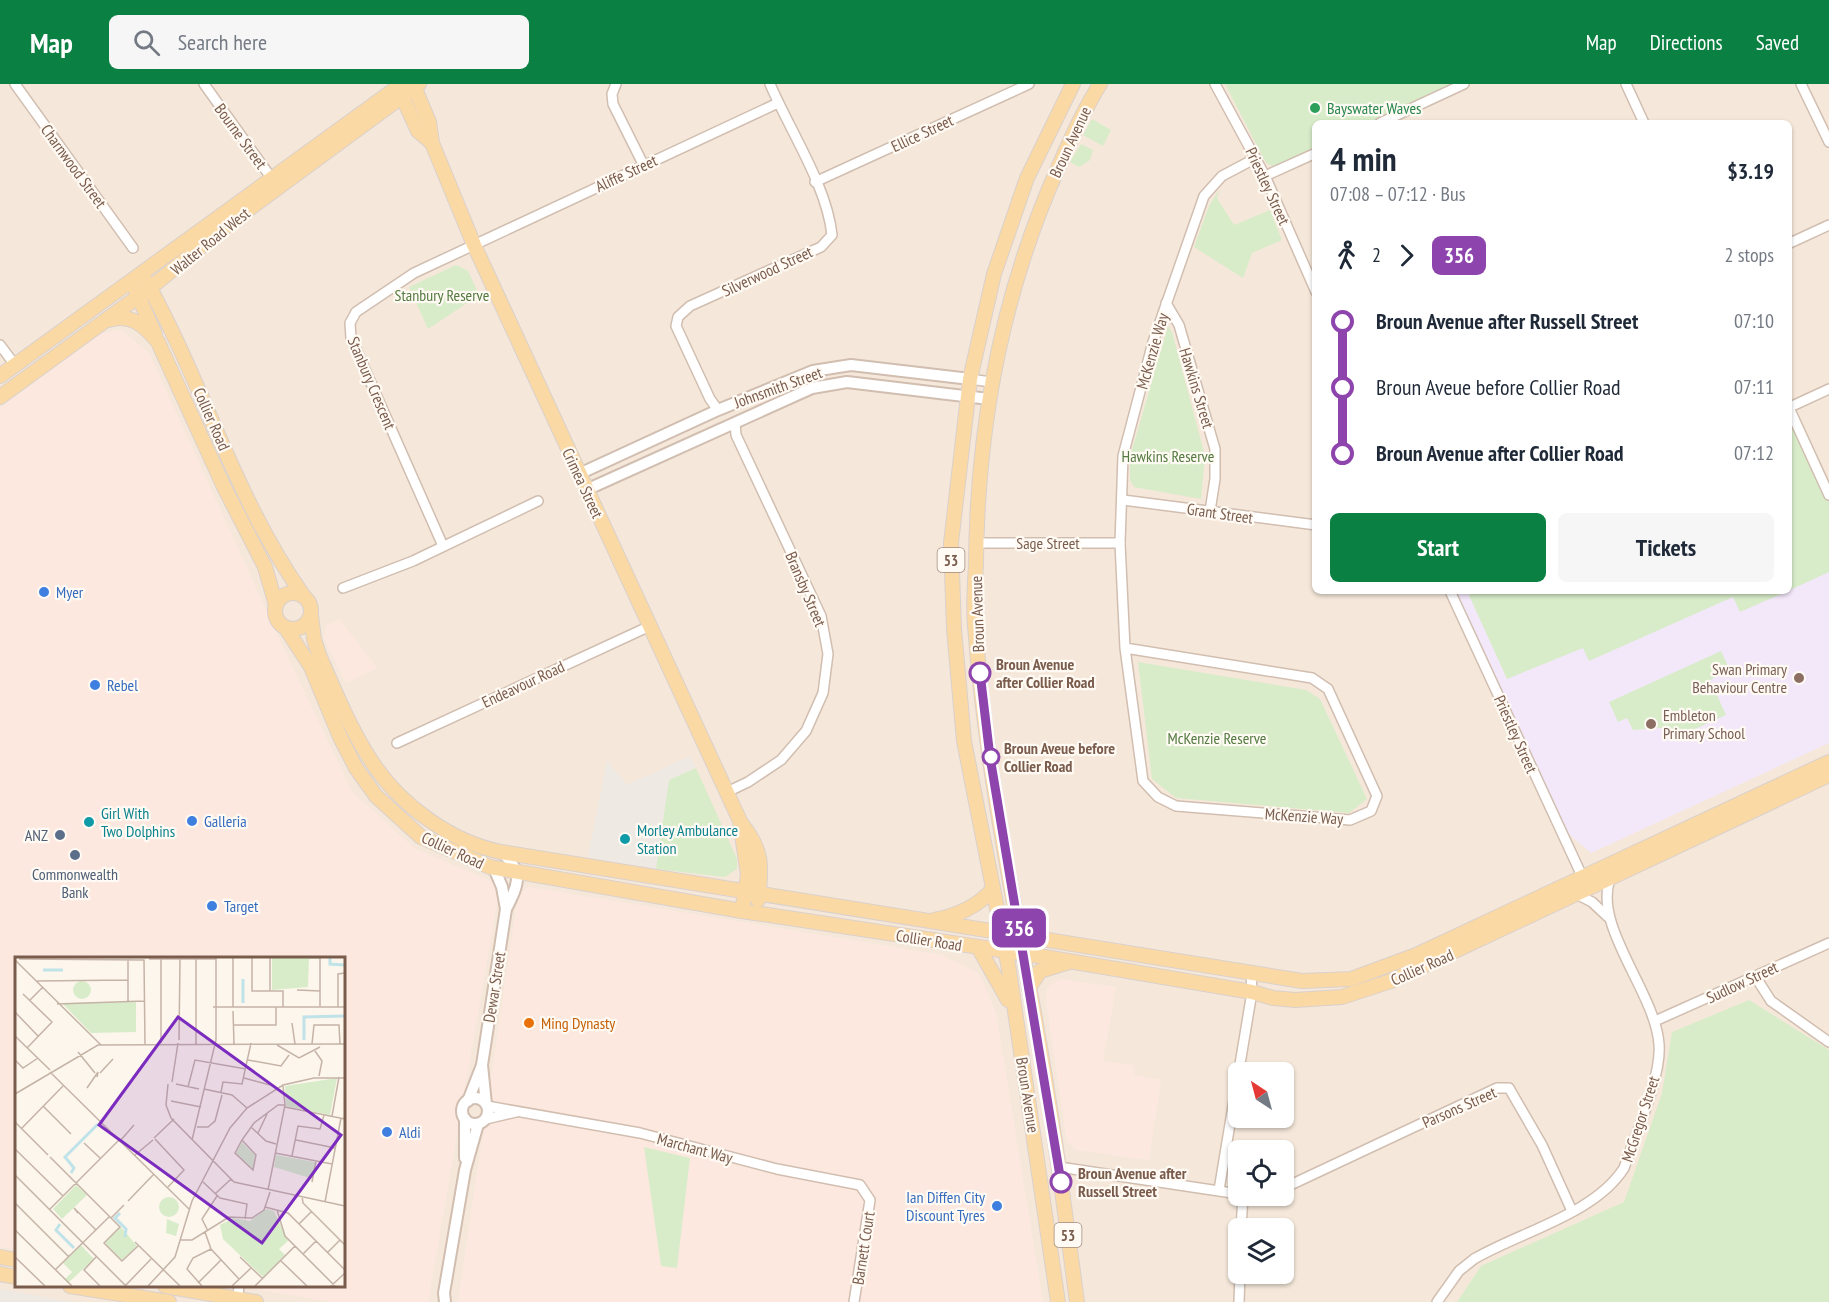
<!DOCTYPE html>
<meta charset="utf-8">
<style>
body{margin:0;font-family:"PT Sans Narrow",sans-serif;background:#f6f6f7;color:#1f2937;height:100vh;display:flex;flex-direction:column;font-size:22px;white-space:nowrap}
*{box-sizing:border-box;margin:0}
p{font-size:20px;color:#747a83}
.icon{flex:none;width:33px;height:33px;fill:none;stroke:currentColor;stroke-width:2;stroke-linecap:round;stroke-linejoin:round}
.map{position:relative;flex:1;overflow:hidden}
.drawer{position:absolute;left:1312px;top:36px;width:480px;height:474px;display:flex;flex-direction:column;background:#fff;border-radius:9px;box-shadow:0 2px 4px #0004}
.drawer>*{flex:none}
.badge{padding:0 12px;border-radius:9px;font-size:21px;line-height:39px}
.needle{width:39px;rotate:324deg}
.controls{position:absolute;left:1228px;top:978px;display:grid;gap:12px}
.controls a{display:grid;place-items:center;width:66px;height:66px;border-radius:9px;background:#fff;box-shadow:0 2px 4px #0004;font-size:30px}
.map>.badge{position:absolute;translate:-50% -50%;box-shadow:0 0 0 3px #fff}
.legs{display:flex;align-items:center;gap:9px;height:66px;padding:0 18px;font-size:20px}
.legs p{margin-inline-start:auto}
.headline{display:flex;align-items:center;justify-content:space-between;height:102px;padding:0 18px}
h1{font-size:33px;font-weight:700;line-height:45px}
.action{display:flex;gap:12px;margin-top:auto;padding:12px 18px}
.action a{flex:1;height:69px;border-radius:9px;background:#0b8043;color:#fff;font-size:24px;font-weight:700;line-height:69px;text-align:center}
.action a+a{background:#f6f6f7;color:#1f2937}
ul{padding:0 18px;list-style:none}
li{display:flex;align-items:center;gap:21px;height:66px;font-size:22px}
li i{display:grid;place-items:center;width:9px;height:100%;margin:0 8px;background:currentColor}
li i::after{content:'';width:15px;height:15px;margin:-8px;border:4px solid;border-radius:50%;background:#fff}
li p{margin-inline-start:auto}
li:first-child i{background:linear-gradient(#0000 50%,currentColor 0)}
li:last-child i{background:linear-gradient(currentColor 50%,#0000 0)}
header{display:flex;align-items:center;gap:36px;box-sizing:border-box;height:84px;padding:0 30px;background:#0b8043;color:#fff}
header strong{font-size:28px}
nav{display:flex;gap:33px;margin-inline-start:auto;font-size:21px}
.search{width:420px;height:54px;background:#f6f6f7;display:flex;align-items:center;gap:15px;box-sizing:border-box;padding:0 21px;border-radius:9px;color:#747a83;font-size:22px}
.map>svg:first-child{display:block}
</style>
<header>
<strong>Map</strong>
<div class="search"><svg class="icon" aria-label="search" viewBox="0 0 24 24"><circle cx="10" cy="10" r="6"/><path d="M15 15l6 6"/></svg>Search here</div>
<nav><a>Map</a><a>Directions</a><a>Saved</a></nav>
</header>
<div class="map">
<svg width="1829" height="1218" viewBox="0 0 1829 1218">
<rect width="100%" height="100%" fill="#fdf6ec"/>
<path fill="#f5e8da" fill-rule="evenodd" d="M0 0H1829V1218H0ZM1316 39H1790V507H1316ZM16 874H344V1202H16ZM1239 988H1284V1034H1239ZM1239 1066H1284V1112H1239ZM1239 1144H1284V1190H1239Z"/>
<g fill="#fde8e0">
<polygon points="121,246 149,269 281,559 352,708 415,765 500,801 428,1218 331,1218 238,1202 344,1202 344,874 16,874 16,1165 0,1163 0,324 102,249"/>
<polygon points="340,536 377,584 346,599 324,554 326,541"/>
<polygon points="529,803 941,871 976,888 981,893 996,929 1043,1218 458,1218 516,825 521,809"/>
<polygon points="1060,895 1116,903 1103,977 1133,981 1134,991 1161,996 1149,1076 1076,1066 1067,1058 1046,917 1046,907 1050,901"/>
</g>
<g fill="#efe9e4">
<polygon points="690,672 696,684 669,697 656,785 588,773 607,676 627,701"/>
<polygon points="0,1205 73,1218 0,1218"/>
</g>
<polygon fill="#f3e8fa" points="1790,326 1829,411 1829,659 1591,769 1555,738 1450,507 1790,507"/>
<g fill="#d8ecc9">
<polygon points="1225,0 1451,0 1367,39 1316,39 1315,63 1274,83 1266,79"/>
<polygon points="1092,35 1111,46 1103,62 1083,51"/>
<polygon points="1081,60 1093,66 1090,76 1079,83 1070,78"/>
<polygon points="1219,106 1217,114 1234,141 1270,126 1282,156 1252,169 1243,194 1194,163 1209,122"/>
<polygon points="456,181 468,187 479,211 428,245 409,203"/>
<polygon points="1168,242 1172,248 1205,372 1201,415 1134,403 1130,396 1130,373"/>
<polygon points="1790,334 1829,411 1829,488 1790,506"/>
<polygon points="1467,507 1788,507 1740,528 1733,513 1589,577 1583,564 1507,595"/>
<polygon points="1721,567 1730,586 1710,596 1726,631 1682,651 1662,644 1633,646 1627,634 1618,638 1609,618"/>
<polygon points="1138,578 1306,606 1320,615 1367,715 1349,729 1176,714 1152,695"/>
<polygon points="696,684 737,775 737,785 725,793 656,785 669,696"/>
<polygon points="1749,916 1829,966 1829,1218 1457,1218 1481,1182 1624,1118 1662,1009 1672,948"/>
<polygon points="644,1063 690,1074 677,1184 661,1182"/>
</g>
<g fill="none" stroke-linecap="round" stroke-linejoin="round">
<g stroke="#d1beb0" stroke-width="12">
<g id="minor">
<polyline points="15,0 133,164"/>
<polyline points="204,0 275,99"/>
<polyline points="616,0 612,10 613,20 643,80"/>
<polyline points="1215,0 1265,92 1316,208"/>
<polyline points="1626,0 1644,39"/>
<polyline points="1801,0 1829,58"/>
<polyline points="1380,39 1464,0"/>
<polyline points="1265,92 1316,69"/>
<polyline points="815,98 1029,0"/>
<polyline points="1790,159 1829,141"/>
<polyline points="1166,219 1179,241 1215,365 1215,395 1210,427"/>
<polyline points="0,261 15,281"/>
<polyline points="970,295 991,298"/>
<polyline points="1790,323 1829,305"/>
<path d="M718 326 710 315 676 242 678 233 690 222 821 163 832 151C827 102 790 47 770 0"/>
<polyline points="1790,326 1829,411"/>
<polyline points="1123,416 1316,441"/>
<polyline points="976,459 1120,459"/>
<polyline points="443,462 351,254 350,239 356,228 414,189 778,19"/>
<polyline points="343,504 413,477 538,417"/>
<polyline points="1450,507 1582,792"/>
<polyline points="1125,564 1312,594 1328,605 1377,712 1371,727 1350,736 1176,722 1158,713 1143,697 1125,564 1120,459 1123,372 1153,258 1204,112 1222,92 1256,74"/>
<polyline points="397,659 650,542"/>
<polyline points="727,708 748,698 781,676 806,647 823,609 828,570 821,532 736,351 735,339"/>
<polyline points="1578,811 1592,818 1608,833"/>
<polyline points="1755,892 1771,917 1829,958"/>
<polyline points="1655,937 1829,859"/>
<polyline points="487,1022 640,1049 777,1085 860,1101 870,1116 854,1218"/>
<polyline points="486,1035 516,1028"/>
<polyline points="1059,1083 1239,1110"/>
<polyline points="1284,1104 1497,1004 1509,1004 1542,1061 1572,1127"/>
<polyline points="1219,1106 1252,908 1251,890"/>
<polyline points="1248,1112 1261,1112"/>
<polyline points="1241,1144 1243,1112"/>
<polyline points="237,1218 239,1202"/>
<polyline points="1239,1218 1240,1190"/>
<path d="M1437 1218 1459 1187 1474 1175C1520 1148 1595 1130 1624 1084 1635 1052 1662 992 1659 960 1655 908 1593 843 1610 795"/>
</g>
</g>
<g stroke="#d1beb0" stroke-width="14">
<g id="tertiary">
<polyline points="579,390 718,326 813,287 851,281 970,295"/>
<polyline points="586,406 812,304 847,298 989,315"/>
<polyline points="494,784 502,803 506,825"/>
<polyline points="482,981 486,1020"/>
<circle cx="475" cy="1027" r="13"/>
<path d="M468 1017 482 981 506 825C519 800 524 787 501 768"/>
<polyline points="465,1035 465,1074"/>
<polyline points="445,1218 444,1209 465,1086 478,1040"/>
</g>
</g>
<g stroke="#dad1cd" stroke-width="16">
<g id="primary">
<polyline points="413,0 429,38 432,59 474,161 740,737 748,791 742,827"/>
<polyline points="399,6 418,47 432,59"/>
<path d="M146 197C203 299 235 415 303 511"/>
<polyline points="135,205 155,250"/>
<path d="M108 236C131 229 144 241 158 258L224 403 265 483 276 521"/>
<polyline points="0,292 402,0"/>
<polyline points="0,313 150,204 230,139 419,0"/>
<circle cx="293" cy="527" r="18"/>
<path d="M311 531 314 555 319 571C335 607 350 645 372 678 400 721 451 758 501 768L1302 897 1351 895 1416 871 1829 678"/>
<polyline points="285,543 311,583 340,653 356,684 376,712 421,753 490,783 742,827 1039,872 1252,908 1273,914 1295,916 1342,913 1391,897 1829,691"/>
<path d="M741 739C763 766 762 782 758 816"/>
<path d="M934 836C956 832 978 822 993 805"/>
<polyline points="978,863 1008,916"/>
<polyline points="1029,904 1040,887 1069,878"/>
<polyline points="0,1173 16,1176"/>
<polyline points="0,1190 16,1193"/>
<polyline points="70,1202 169,1218"/>
<polyline points="165,1202 256,1218"/>
<polyline points="1058,1218 1008,880 964,657 954,545 951,459 970,295 994,190 1027,94 1073,0"/>
<path d="M1077 1218C1063 1112 1049 1007 1029 902 1007 784 984 663 975 542 973 522 975 500 976 480 977 343 1002 209 1058 84 1071 55 1083 27 1100 0"/>
</g>
</g>
<use href="#minor" stroke="#fff" stroke-width="9"/>
<use href="#tertiary" stroke="#fff" stroke-width="10"/>
<use href="#primary" stroke="#fbd9a5" stroke-width="14"/>
</g>
<g fill="none" stroke-linecap="round" stroke-linejoin="round">
<g stroke="#fff" stroke-width="14">
<polyline id="line-1" points="980,589 990,673 1061,1098"/>
</g>
<use href="#line-1" stroke="#8e44ad" stroke-width="9"/>
</g>
<circle fill="#2e9e5b" stroke="#fffaf3" stroke-width="2" cx="1315" cy="24" r="6"/>
<g fill="#3f7fe0" stroke="#fffaf3" stroke-width="2">
<circle cx="44" cy="508" r="6"/>
<circle cx="95" cy="601" r="6"/>
<circle cx="192" cy="737" r="6"/>
<circle cx="212" cy="822" r="6"/>
<circle cx="387" cy="1048" r="6"/>
<circle cx="997" cy="1122" r="6"/>
</g>
<g fill="#fff" stroke="#8e44ad" stroke-width="3">
<circle cx="980" cy="589" r="10"/>
<circle cx="991" cy="673" r="8"/>
<circle cx="1061" cy="1098" r="10"/>
</g>
<g fill="#8d6e63" stroke="#fffaf3" stroke-width="2">
<circle cx="1799" cy="594" r="6"/>
<circle cx="1651" cy="640" r="6"/>
</g>
<g fill="#0f9aa8" stroke="#fffaf3" stroke-width="2">
<circle cx="89" cy="738" r="6"/>
<circle cx="625" cy="755" r="6"/>
</g>
<g fill="#5c6f8a" stroke="#fffaf3" stroke-width="2">
<circle cx="60" cy="751" r="6"/>
<circle cx="75" cy="771" r="6"/>
</g>
<circle fill="#e8710a" stroke="#fffaf3" stroke-width="2" cx="529" cy="939" r="6"/>
<g text-anchor="middle" dominant-baseline="central" stroke-width="4.5" stroke-linejoin="round" paint-order="stroke">
<g fill="#fffaf3" stroke="#a28b7f" stroke-width="1.5">
<rect x="937.5" y="464" width="27" height="24" rx="4.5"/>
<rect x="1054.5" y="1139" width="27" height="24" rx="4.5"/>
</g>
<g font-size="15" font-weight="bold" fill="#7a5c4d">
<text x="951" y="476">53</text>
<text x="1068" y="1151">53</text>
</g>
<g font-size="16" fill="#27864d" stroke="#fffaf3" text-anchor="start">
<text x="1327" y="24">Bayswater Waves</text>
</g>
<g font-size="16" fill="#7a5c4d" stroke="#fffaf3">
<text transform="translate(922 49) rotate(-25)">Ellice Street</text>
<text transform="translate(241 52) rotate(54)">Bourne Street</text>
<text transform="translate(1070 58) rotate(-65)">Broun Avenue</text>
<text transform="translate(74 82) rotate(54)">Charnwood Street</text>
<text transform="translate(626 89) rotate(-25)">Aliffe Street</text>
<text transform="translate(1268 102) rotate(65)">Priestley Street</text>
<text transform="translate(210 157) rotate(-39)">Walter Road West</text>
<text transform="translate(767 187) rotate(-25)">Silverwood Street</text>
<text transform="translate(1152 267) rotate(-74)">McKenzie Way</text>
<text transform="translate(372 299) rotate(67)">Stanbury Crescent</text>
<text transform="translate(778 303) rotate(-20)">Johnsmith Street</text>
<text transform="translate(1197 304) rotate(73)">Hawkins Street</text>
<text transform="translate(212 335) rotate(66)">Collier Road</text>
<text transform="translate(583 399) rotate(65)">Crimea Street</text>
<text transform="translate(1220 429) rotate(8)">Grant Street</text>
<text x="1048" y="459">Sage Street</text>
<text transform="translate(806 505) rotate(67)">Bransby Street</text>
<text transform="translate(977 530) rotate(-92)">Broun Avenue</text>
<text transform="translate(523 600) rotate(-25)">Endeavour Road</text>
<text transform="translate(1516 650) rotate(66)">Priestley Street</text>
<text transform="translate(1304 732) rotate(4)">McKenzie Way</text>
<text transform="translate(453 766) rotate(25)">Collier Road</text>
<text transform="translate(929 856) rotate(9)">Collier Road</text>
<text transform="translate(1422 883) rotate(-24)">Collier Road</text>
<text transform="translate(1742 898) rotate(-25)">Sudlow Street</text>
<text transform="translate(494 903) rotate(-81)">Dewar Street</text>
<text transform="translate(1028 1011) rotate(81)">Broun Avenue</text>
<text transform="translate(1459 1023) rotate(-24)">Parsons Street</text>
<text transform="translate(1640 1035) rotate(-72)">McGregor Street</text>
<text transform="translate(695 1064) rotate(15)">Marchant Way</text>
<text transform="translate(863 1164) rotate(-81)">Barnett Court</text>
</g>
<g font-size="16" fill="#537a41" stroke="#fffaf3">
<text x="442" y="211">Stanbury Reserve</text>
<text x="1168" y="372">Hawkins Reserve</text>
<text x="1217" y="654">McKenzie Reserve</text>
</g>
<g font-size="16" fill="#366cbe" stroke="#fffaf3" text-anchor="start">
<text x="56" y="508">Myer</text>
<text x="107" y="601">Rebel</text>
<text x="204" y="737">Galleria</text>
<text x="224" y="822">Target</text>
<text x="399" y="1048">Aldi</text>
<text x="985" y="1113" text-anchor="end">Ian Diffen City<tspan x="985" dy="18">Discount Tyres</tspan></text>
</g>
<g font-size="16" font-weight="bold" fill="#7a5c4d" stroke="#fffaf3" text-anchor="start">
<text x="996" y="580">Broun Avenue<tspan x="996" dy="18">after Collier Road</tspan></text>
<text x="1004" y="664">Broun Aveue before<tspan x="1004" dy="18">Collier Road</tspan></text>
<text x="1078" y="1089">Broun Avenue after<tspan x="1078" dy="18">Russell Street</tspan></text>
</g>
<g font-size="16" fill="#785e54" stroke="#fffaf3" text-anchor="end">
<text x="1787" y="585">Swan Primary<tspan x="1787" dy="18">Behaviour Centre</tspan></text>
<text x="1663" y="631" text-anchor="start">Embleton<tspan x="1663" dy="18">Primary School</tspan></text>
</g>
<g font-size="16" fill="#0d838f" stroke="#fffaf3" text-anchor="start">
<text x="101" y="729">Girl With<tspan x="101" dy="18">Two Dolphins</tspan></text>
<text x="637" y="746">Morley Ambulance<tspan x="637" dy="18">Station</tspan></text>
</g>
<g font-size="16" fill="#4e5e75" stroke="#fffaf3" text-anchor="end">
<text x="48" y="751">ANZ</text>
<text x="75" y="790" text-anchor="middle">Commonwealth<tspan x="75" dy="18">Bank</tspan></text>
</g>
<g font-size="16" fill="#c56008" stroke="#fffaf3" text-anchor="start">
<text x="541" y="939">Ming Dynasty</text>
</g>
</g>
<g transform="translate(15 873)">
<rect width="330" height="330" fill="#fdf6ec"/>
<path d="M257 1H304V2H294L293 30 257 33ZM58 33a9 9 0 1 1 18 0a9 9 0 1 1-18 0ZM121 45V75L76 76 47 46ZM322 121 315 158 271 149 270 129ZM227 185 240 198 238 212 221 196ZM261 198 300 205 298 222 259 210ZM61 228 72 238 47 262 38 252ZM144 250a10 10 0 1 1 20 0a10 10 0 1 1-20 0ZM251 252 259 254 273 284 264 292 270 298 248 320 208 282 205 268 218 261 235 264ZM152 262 164 267 161 279 151 276ZM106 270 122 289 107 303 90 286ZM66 288 79 302 53 326 50 322 57 315 48 306Z" fill="#d8ecc9"/>
<path fill="none" stroke="#bfe3e8" stroke-width="3" d="M315 1V7L330 8M28 13H48M228 46V22M289 83V60L330 59M56 216 59 211 50 200 83 167M105 256 100 261 111 272 110 280M45 267 41 273 59 291"/>
<path fill="none" stroke="#c5b3a7" stroke-width="1.5" d="M237 1V34H268V50M305 1V50M4 2 129 3 130 88M134 2H201M146 2V86M181 2V87M0 3 86 88M22 24 113 23M282 33 305 34M255 34V1M8 37 37 65 12 91M15 43 28 30M113 44V2M42 47 129 44M198 50H330M218 50V1M323 50V17L330 16M218 54 219 87M0 55 23 79M277 66 280 87M218 68H261V50M0 79 35 113M164 83 165 2M297 87 299 68H324L325 87M262 88 284 101 305 90M300 94 307 104 304 119M63 95 80 116M0 103 8 111 23 101M233 103 266 109 274 98M35 115 174 252M85 116 98 102M229 121 259 129M157 125 163 86M153 127 151 148 156 161 219 225 330 249M161 127 184 132M173 130 180 103 231 112M72 131 83 115 82 120M189 132 217 138 232 151M206 135 208 125 227 127 236 86M0 137 83 88 330 87M156 144 186 150M28 149 56 177M270 150 330 162M317 159 324 120M0 165 33 198M182 170H193L200 164 207 138M236 170 251 184 261 187M7 171 48 129M243 176 253 155M139 181 159 162M140 182 169 213 153 230M177 183 201 83V1M227 183 241 198 238 213 220 196 227 183 239 166 263 148H270M281 183 320 191M105 184 119 168M69 186 85 201M0 192 48 239M260 196 317 207M120 198 138 183M277 199 283 169 305 172 309 158M35 200 105 270 89 286 107 304 123 289M0 218 111 329M188 225 205 241 232 247 230 262M297 225 301 204M253 233 270 148 268 129M200 237 216 222M287 239 288 246 330 288M113 244 139 217M310 245 326 161M0 246 54 300M250 250 273 256 330 313M34 253 104 183M262 253 270 279 320 329M63 256 59 251 81 273M96 261 109 248M284 267 297 254M0 273 57 329M193 274 187 262 202 239M190 275 196 292 224 322M166 283H177L214 260 237 261 249 253 255 235M120 285 165 329M312 296 325 283M288 297 301 284M0 300 30 329M81 300 69 313 85 329M225 300 248 322M266 304 292 329M40 313 94 260M183 326 206 303M110 329 136 302M133 329 160 300 177 244 215 171 232 151 268 128 299 121H330M187 329 172 312 178 301 196 292M217 329 236 311M240 329 280 289M316 329 330 316"/>
<path fill="#7b2cbf" fill-opacity="0.15" stroke="#7b2cbf" stroke-width="3" d="M163 60 326 178 247 286 84 168Z"/>
<rect width="330" height="330" fill="none" stroke="#7a5c4d" stroke-width="3"/>
</g>
</svg>
<div class="controls">
<a><svg class="needle" viewBox="-14 -14 28 28"><path d="M0-13l5 13h-10z" fill="#e53935"/><path d="M0 13l5-13h-10z" fill="#747a83"/></svg></a>
<a><svg class="icon" aria-label="locate" viewBox="0 0 24 24"><circle cx="12" cy="12" r="6"/><path d="M12 2v4M12 18v4M2 12h4M18 12h4"/></svg></a>
<a><svg class="icon" aria-label="layers" viewBox="0 0 24 24"><path d="M12 4l9 5-9 5-9-5zM3 14l9 5 9-5"/></svg></a>
</div>
<b class="badge" style="left:1019px;top:844px;background:#8e44ad;color:#fff">356</b>
<section class="drawer">
<div class="headline"><div><h1>4 min</h1><p>07:08 – 07:12 · Bus</p></div><b>$3.19</b></div>
<div class="legs"><svg class="icon" aria-label="walk" viewBox="0 0 24 24"><circle cx="13" cy="4" r="2"/><path d="M13 8l-2 6 4 7M11 14l-3 7M7 12l3-4h3l4 4"/></svg>2<svg class="icon" aria-label="forward" viewBox="0 0 24 24"><path d="M9 5l7 7-7 7"/></svg><b class="badge" style="background:#8e44ad;color:#fff">356</b><p>2 stops</p></div>
<ul>
<li><i style="color:#8e44ad"></i><b>Broun Avenue after Russell Street</b><p>07:10</p></li>
<li><i style="color:#8e44ad"></i><span>Broun Aveue before Collier Road</span><p>07:11</p></li>
<li><i style="color:#8e44ad"></i><b>Broun Avenue after Collier Road</b><p>07:12</p></li>
</ul>
<div class="action"><a>Start</a><a>Tickets</a></div>
</section>
</div>
